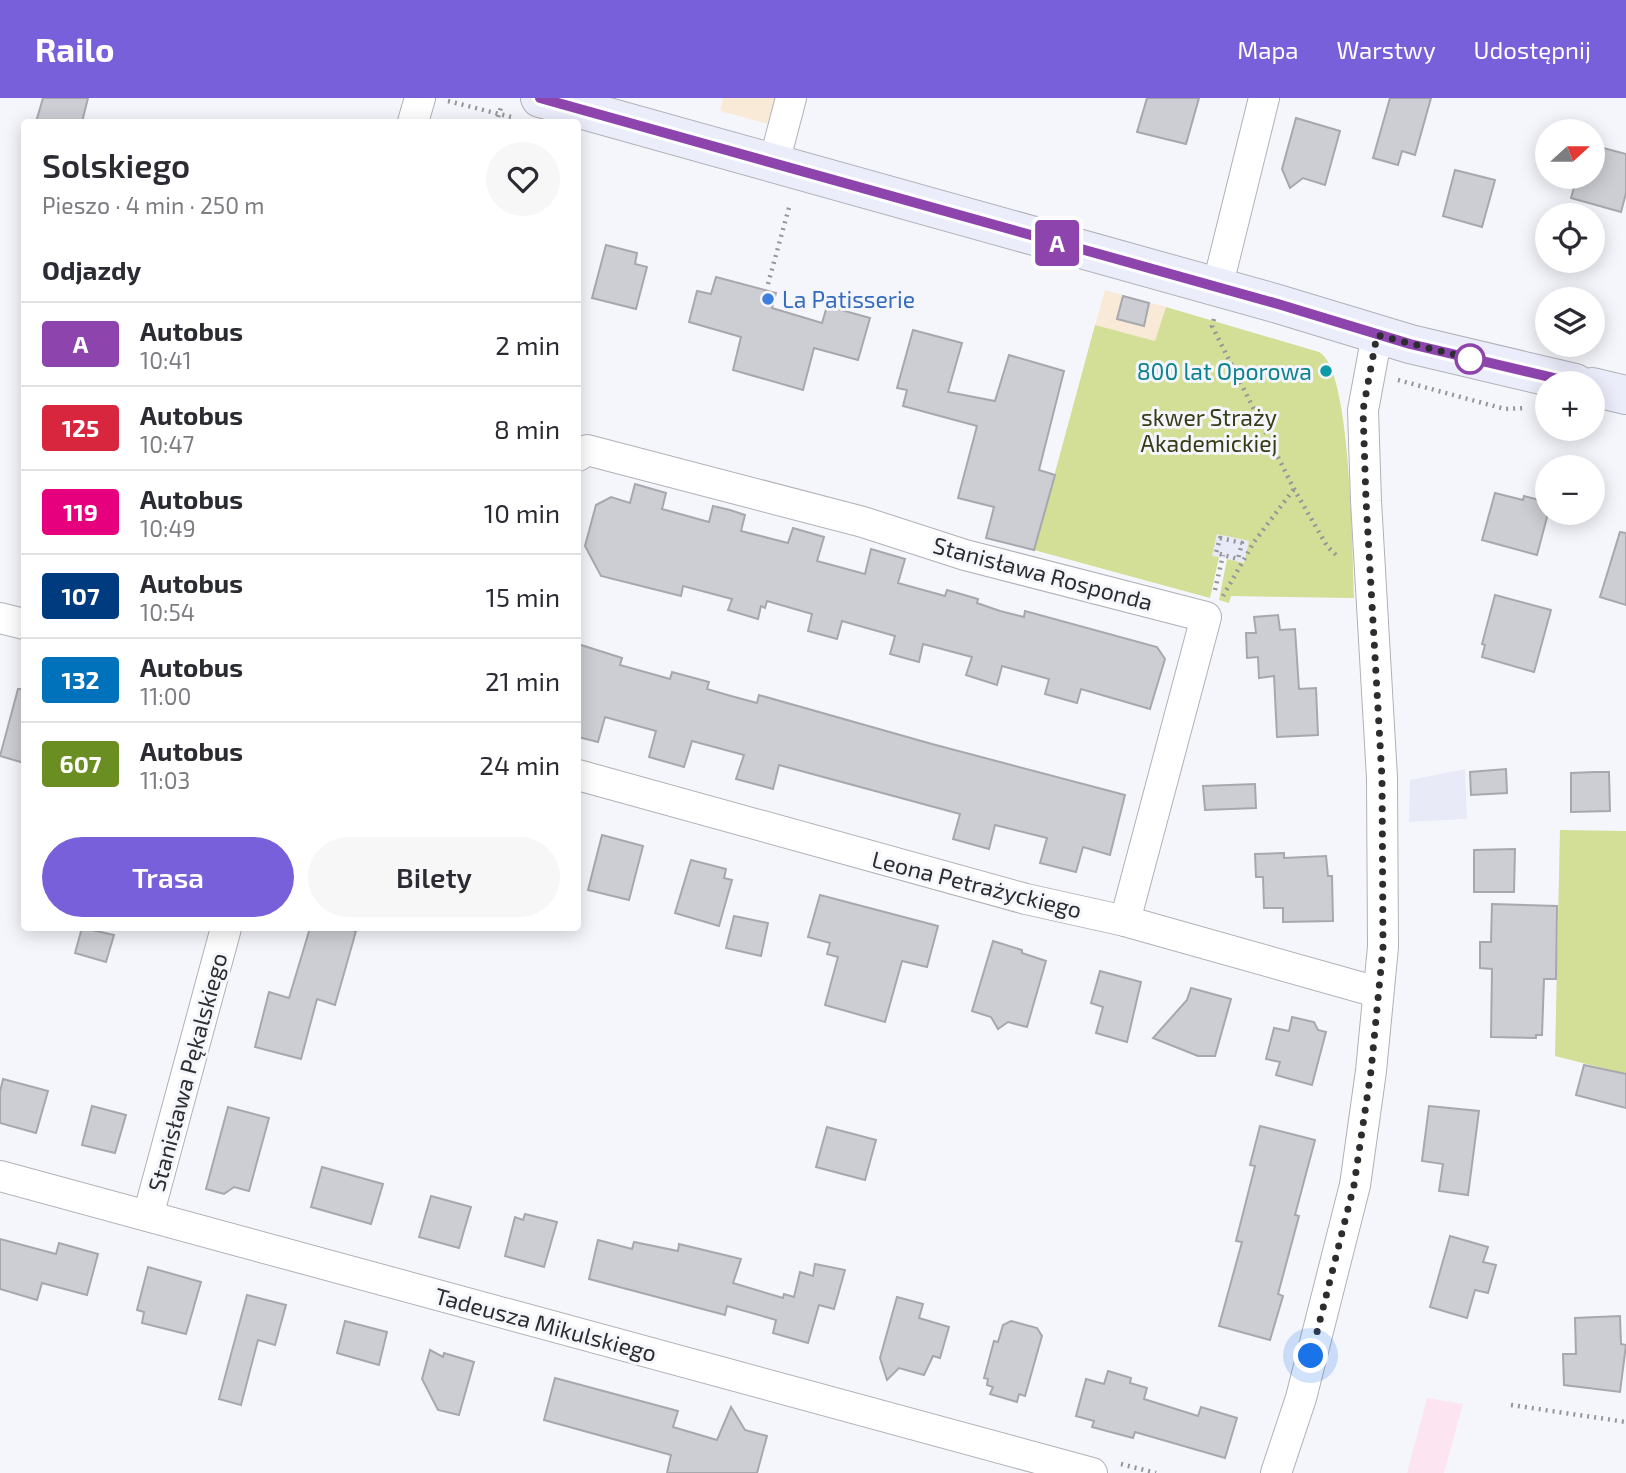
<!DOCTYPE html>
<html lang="pl">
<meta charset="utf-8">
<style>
body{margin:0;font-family:"Exo 2",sans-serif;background:#f7f7f7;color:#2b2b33;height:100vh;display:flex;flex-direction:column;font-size:26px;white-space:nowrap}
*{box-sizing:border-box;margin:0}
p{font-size:23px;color:#7c7c81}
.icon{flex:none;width:38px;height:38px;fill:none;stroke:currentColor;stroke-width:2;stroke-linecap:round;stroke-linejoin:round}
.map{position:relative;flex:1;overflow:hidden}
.sheet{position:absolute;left:21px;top:21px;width:560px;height:812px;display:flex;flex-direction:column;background:#fff;border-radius:7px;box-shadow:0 4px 18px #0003}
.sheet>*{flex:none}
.badge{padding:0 14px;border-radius:5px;font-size:24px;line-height:46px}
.needle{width:46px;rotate:69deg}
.tools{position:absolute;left:1535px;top:21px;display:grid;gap:14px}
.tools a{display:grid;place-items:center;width:70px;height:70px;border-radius:50%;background:#fff;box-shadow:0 4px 18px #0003;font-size:35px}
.you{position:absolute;width:35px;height:35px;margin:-18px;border:5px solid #fff;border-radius:50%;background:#1a73e8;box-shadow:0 0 0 10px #1a73e833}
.map>.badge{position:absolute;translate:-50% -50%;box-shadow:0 0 0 4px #fff}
h2{padding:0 21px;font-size:26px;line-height:63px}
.round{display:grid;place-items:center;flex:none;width:74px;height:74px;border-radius:37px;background:#f7f7f7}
.headline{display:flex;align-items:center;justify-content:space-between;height:119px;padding:0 21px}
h1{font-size:33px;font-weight:600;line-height:52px}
.primary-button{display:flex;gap:14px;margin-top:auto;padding:14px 21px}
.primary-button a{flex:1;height:80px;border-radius:42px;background:#7760da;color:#fff;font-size:28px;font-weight:600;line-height:80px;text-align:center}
.primary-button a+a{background:#f7f7f7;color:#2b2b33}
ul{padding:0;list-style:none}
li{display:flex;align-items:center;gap:21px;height:84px;padding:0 21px;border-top:2px solid #e1e1e2}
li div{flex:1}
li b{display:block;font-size:26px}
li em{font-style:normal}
li .badge{min-width:77px;font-weight:700;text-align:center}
header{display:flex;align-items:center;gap:42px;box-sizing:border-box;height:98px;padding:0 35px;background:#7760da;color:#fff}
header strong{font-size:33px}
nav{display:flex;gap:38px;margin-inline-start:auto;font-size:24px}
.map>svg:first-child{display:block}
</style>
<header>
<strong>Railo</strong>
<nav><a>Mapa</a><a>Warstwy</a><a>Udostępnij</a></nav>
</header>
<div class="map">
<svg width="1626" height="1375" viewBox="0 0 1626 1375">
<rect width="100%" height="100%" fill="#f5f6fc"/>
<g fill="#f9ead7">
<polygon points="723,0 779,0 772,27 720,13"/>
<polygon points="1105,192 1166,209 1155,243 1095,227"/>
</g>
<g fill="#e8eaf8">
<polygon points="1217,436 1249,443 1244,465 1212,458"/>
<polygon points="1465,671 1467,721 1409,724 1410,682"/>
</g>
<polygon fill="#fce5f0" points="1427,1300 1463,1306 1444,1375 1407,1375"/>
<g fill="#d3de96">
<path d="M1166 209 1319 254C1352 271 1352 458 1354 500L1231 498 1229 505 1219 502 1227 461 1244 465 1249 443 1217 436 1212 458 1219 459 1210 500 1034 452 1095 227 1155 243Z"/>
<polygon points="1560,732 1626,733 1626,976 1555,958"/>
</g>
<g fill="#cdced4" stroke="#a7a8ae" stroke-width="2">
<polygon points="43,0 88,0 82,24 36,24"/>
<polygon points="1147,0 1199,0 1186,46 1137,34"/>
<polygon points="1390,0 1431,0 1415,57 1402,53 1398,67 1373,60"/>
<polygon points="1296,20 1340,33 1325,87 1303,80 1290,90 1282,71"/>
<polygon points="1592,47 1626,56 1626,95 1621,114 1571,100 1577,79 1592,79"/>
<polygon points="1455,72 1495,82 1482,129 1443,118"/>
<polygon points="606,147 637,155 635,166 647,169 636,211 592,200"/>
<polygon points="716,179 776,195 772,210 822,225 827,208 870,220 858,262 814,250 803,292 733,272 741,239 689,224 697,193 711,196"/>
<polygon points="1123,198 1149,205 1144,228 1117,221"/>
<polygon points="913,232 962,245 948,294 995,303 1009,257 1064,273 1039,372 1055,377 1034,452 986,440 994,409 958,400 977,328 903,308 907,292 897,290"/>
<polygon points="635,386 666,395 662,411 709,424 713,408 730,412 745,417 741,433 788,445 793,430 824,439 817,463 865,476 871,451 905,461 898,485 945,498 947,492 978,501 977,505 1000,513 1024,519 1025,513 1157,549 1165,561 1150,611 1081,591 1077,605 1045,596 1049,581 1002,568 997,587 966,577 972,559 923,546 919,564 890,556 895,538 842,523 837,541 808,533 812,516 767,503 765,510 761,508 758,521 728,512 732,501 683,488 681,498 601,478 585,448 596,407 611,399 630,405"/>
<polygon points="1495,395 1523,402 1524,398 1547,404 1547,419 1537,457 1482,442"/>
<polygon points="1620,434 1626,435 1626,507 1600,499"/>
<polygon points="1495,497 1551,512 1534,574 1482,559 1485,547 1482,546"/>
<polygon points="1278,517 1280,532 1295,531 1299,591 1316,590 1318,637 1277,639 1274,578 1259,580 1258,559 1247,560 1246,535 1256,535 1254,519"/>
<polygon points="578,546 622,560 620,567 670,581 672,574 709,584 707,591 731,598 757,605 759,597 932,646 1125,697 1110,757 1083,749 1076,774 1040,765 1047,740 995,727 989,751 953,741 960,716 779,667 773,691 736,681 744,657 692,643 684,669 649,659 656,633 605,619 598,644 578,639"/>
<polygon points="18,591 24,591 24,665 0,658"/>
<polygon points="1506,671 1507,695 1471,697 1470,674"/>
<polygon points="1595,674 1609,674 1610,713 1571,714 1571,675"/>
<polygon points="1255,686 1256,710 1205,712 1203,688"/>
<polygon points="602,737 643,748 629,802 588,792"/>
<polygon points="1515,751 1514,794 1474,794 1474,752"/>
<polygon points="1284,755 1284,760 1326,758 1328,778 1332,778 1333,823 1283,824 1283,810 1264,810 1263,779 1256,779 1255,756"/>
<polygon points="691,762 726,771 724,780 732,782 719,828 675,815"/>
<polygon points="820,797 938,828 927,869 902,863 885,924 825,907 838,859 827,856 830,845 808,839"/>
<polygon points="1492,806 1557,808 1556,881 1544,881 1542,937 1536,937 1536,940 1491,939 1492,871 1480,870 1480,844 1491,844"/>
<polygon points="734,818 768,825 761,858 726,850"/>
<polygon points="82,830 114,837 106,864 75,855"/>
<polygon points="310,830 342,830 356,833 335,907 317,901 301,961 255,949 269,894 289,900"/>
<polygon points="993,843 1022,852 1022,855 1046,863 1027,929 1008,924 998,931 991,919 972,913"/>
<polygon points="1100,873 1141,884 1127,944 1096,935 1103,909 1091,905"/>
<polygon points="1191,890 1231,901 1215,958 1198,958 1153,940 1187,902"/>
<polygon points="1292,919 1314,924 1318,932 1326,934 1312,987 1276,977 1280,964 1266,961 1274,930 1289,933"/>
<polygon points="1584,967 1626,976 1626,1010 1576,997"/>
<polygon points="3,981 48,993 36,1035 0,1025 0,994"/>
<polygon points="92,1008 126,1017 115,1055 82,1047"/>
<polygon points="1429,1008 1479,1013 1468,1097 1439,1093 1443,1066 1422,1063"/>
<polygon points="228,1009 269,1020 249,1093 234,1089 224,1096 206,1091"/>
<polygon points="1260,1028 1315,1042 1295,1117 1299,1118 1278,1196 1283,1198 1270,1242 1219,1228 1242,1144 1236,1143 1255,1068 1250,1067"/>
<polygon points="827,1029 876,1042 865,1082 816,1069"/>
<polygon points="322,1069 383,1086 371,1126 311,1109"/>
<polygon points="431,1098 471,1109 459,1150 419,1139"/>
<polygon points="525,1116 557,1124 544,1169 505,1158 515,1119 523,1122"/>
<polygon points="1450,1138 1488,1149 1483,1164 1496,1167 1488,1195 1475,1192 1467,1220 1430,1209"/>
<polygon points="0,1141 56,1156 59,1145 98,1156 87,1197 42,1185 37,1202 0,1191"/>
<polygon points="598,1142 632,1151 634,1144 678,1153 679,1146 741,1161 733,1185 783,1200 784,1196 794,1199 800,1174 813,1178 815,1166 845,1172 834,1211 819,1207 808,1245 773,1235 776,1222 727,1208 725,1217 589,1181"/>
<polygon points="148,1169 201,1184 186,1236 142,1225 144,1214 137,1212"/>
<polygon points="247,1197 286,1207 275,1247 258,1242 241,1307 219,1301"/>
<polygon points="897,1199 923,1206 919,1220 949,1229 940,1260 933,1258 924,1277 899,1270 887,1282 880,1260"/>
<polygon points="1620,1218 1621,1246 1626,1247 1620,1294 1564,1287 1563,1256 1576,1256 1575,1220"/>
<polygon points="345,1223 387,1234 379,1267 337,1255"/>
<polygon points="1011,1223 1037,1230 1042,1238 1025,1298 1019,1296 1017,1304 990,1296 993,1289 987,1287 988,1281 984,1280 994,1243 998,1244 1003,1227"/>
<polygon points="430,1252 443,1259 444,1255 474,1264 459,1317 438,1312 422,1281"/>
<polygon points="1108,1273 1131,1280 1130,1285 1147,1290 1144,1301 1198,1318 1201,1309 1237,1320 1225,1360 1135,1334 1133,1340 1092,1329 1094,1323 1076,1318 1086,1281 1104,1286"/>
<polygon points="555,1280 678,1313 673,1329 717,1342 731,1309 745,1332 767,1338 757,1375 667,1375 671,1357 544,1322"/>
</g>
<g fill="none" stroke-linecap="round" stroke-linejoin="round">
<g stroke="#b0b1b7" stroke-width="32">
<g id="minor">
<polyline points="413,24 420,0"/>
<polyline points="774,65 791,0"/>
<polyline points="1217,190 1264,0"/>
<polyline points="578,358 587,352 863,424 965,457 1206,519 1125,823"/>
<polyline points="0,520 24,526"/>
<polyline points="578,677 1026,801 1125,823 1377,894"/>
<polyline points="0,1078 1092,1375"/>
<polyline points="148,1118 226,830"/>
<polyline points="1276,1375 1301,1300 1355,1087 1371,973 1383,849 1382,680 1366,403 1363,312 1377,237"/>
</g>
</g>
<g stroke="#b0b1b7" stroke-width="40">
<g id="secondary">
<polyline points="540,0 1278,206 1410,246 1575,285"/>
<polyline points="1592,289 1626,297"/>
</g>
</g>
<g stroke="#95969a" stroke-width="4.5" stroke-dasharray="2 5" stroke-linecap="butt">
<polyline points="448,3 511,19"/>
<polyline points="498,19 502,6"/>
<polyline points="768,186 790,106"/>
<polyline points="1214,221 1212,228 1294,391 1327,448 1338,459"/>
<polyline points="1398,282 1505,311 1525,310"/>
<polygon points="1220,440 1242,445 1238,461 1216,455"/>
<polyline points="1215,492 1223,457"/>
<polyline points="1223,498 1254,444 1294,391"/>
<polyline points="1511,1307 1626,1324"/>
<polyline points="1121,1366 1156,1375"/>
</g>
<use href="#minor" stroke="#fff" stroke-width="30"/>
<use href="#secondary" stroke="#ecedfb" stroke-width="38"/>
</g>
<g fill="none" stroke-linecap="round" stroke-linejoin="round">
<g stroke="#fff" stroke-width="16">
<polyline id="line" points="540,0 1278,206 1410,246 1575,285"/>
</g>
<use href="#line" stroke="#8e44ad" stroke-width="10"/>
<polyline stroke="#2c2d2f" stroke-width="7" stroke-dasharray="0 12.6" points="1311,1258 1354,1087 1371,973 1383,849 1382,680 1366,402 1363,312 1377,237 1480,263 1470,261"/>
</g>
<circle fill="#3f7fe0" stroke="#f5f6fc" stroke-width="2.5" cx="768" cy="201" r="7"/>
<circle fill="#fff" stroke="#8e44ad" stroke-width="3.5" cx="1470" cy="261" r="14"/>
<circle fill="#0f9aa8" stroke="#f5f6fc" stroke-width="2.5" cx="1326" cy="273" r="7"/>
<g text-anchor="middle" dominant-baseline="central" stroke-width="6" stroke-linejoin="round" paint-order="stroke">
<g font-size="23" fill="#366cbe" stroke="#f5f6fc" text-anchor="start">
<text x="782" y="201">La Patisserie</text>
</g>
<g font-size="23" fill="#0d838f" stroke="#f5f6fc" text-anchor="end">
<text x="1312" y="273">800 lat Oporowa</text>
</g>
<g font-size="23" fill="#363b16" stroke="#f5f6fc">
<text x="1209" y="319">skwer Straży<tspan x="1209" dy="26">Akademickiej</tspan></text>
</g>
<g font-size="23" fill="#2c2d2f" stroke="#f5f6fc">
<text transform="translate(1043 475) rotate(15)">Stanisława Rosponda</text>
<text transform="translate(977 786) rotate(14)">Leona Petrażyckiego</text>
<text transform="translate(187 974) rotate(-75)">Stanisława Pękalskiego</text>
<text transform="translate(546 1226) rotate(15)">Tadeusza Mikulskiego</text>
</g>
</g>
</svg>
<div class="tools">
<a><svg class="needle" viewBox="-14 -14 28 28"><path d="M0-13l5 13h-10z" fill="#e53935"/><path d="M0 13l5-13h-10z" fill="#7c7c81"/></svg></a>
<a><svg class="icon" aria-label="locate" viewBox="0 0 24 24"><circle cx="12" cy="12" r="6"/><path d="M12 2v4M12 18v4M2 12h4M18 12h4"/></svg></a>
<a><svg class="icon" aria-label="layers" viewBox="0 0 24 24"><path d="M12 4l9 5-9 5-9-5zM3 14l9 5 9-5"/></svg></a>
<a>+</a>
<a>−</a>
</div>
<div class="you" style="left:1311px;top:1258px"></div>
<b class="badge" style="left:1057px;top:145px;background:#8e44ad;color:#fff">A</b>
<section class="sheet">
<div class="headline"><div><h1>Solskiego</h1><p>Pieszo · 4 min · 250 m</p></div><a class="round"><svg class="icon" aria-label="heart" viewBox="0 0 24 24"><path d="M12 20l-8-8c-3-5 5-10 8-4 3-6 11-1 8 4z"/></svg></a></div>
<h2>Odjazdy</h2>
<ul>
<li><span class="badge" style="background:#8e44ad;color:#fff">A</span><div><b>Autobus</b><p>10:41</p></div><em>2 min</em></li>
<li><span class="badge" style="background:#d7263d;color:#fff">125</span><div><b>Autobus</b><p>10:47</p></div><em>8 min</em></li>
<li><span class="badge" style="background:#e6007e;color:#fff">119</span><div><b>Autobus</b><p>10:49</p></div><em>10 min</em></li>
<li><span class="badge" style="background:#003b80;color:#fff">107</span><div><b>Autobus</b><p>10:54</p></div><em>15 min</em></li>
<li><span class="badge" style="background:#0072bc;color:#fff">132</span><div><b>Autobus</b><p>11:00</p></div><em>21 min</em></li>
<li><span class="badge" style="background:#6b8e23;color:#fff">607</span><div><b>Autobus</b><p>11:03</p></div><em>24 min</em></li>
</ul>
<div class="primary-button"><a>Trasa</a><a>Bilety</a></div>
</section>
</div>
